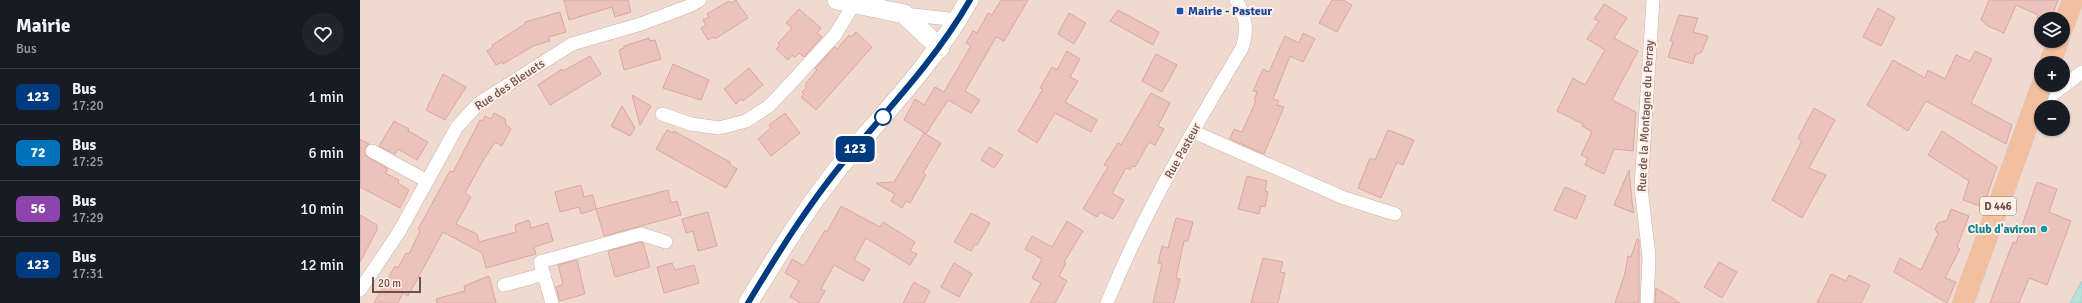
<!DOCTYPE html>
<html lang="fr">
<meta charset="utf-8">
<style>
body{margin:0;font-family:Signika,sans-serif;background:#20242c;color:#f1f3f6;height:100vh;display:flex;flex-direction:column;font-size:15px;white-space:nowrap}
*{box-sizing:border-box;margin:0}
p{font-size:13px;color:#9ea1a6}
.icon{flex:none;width:22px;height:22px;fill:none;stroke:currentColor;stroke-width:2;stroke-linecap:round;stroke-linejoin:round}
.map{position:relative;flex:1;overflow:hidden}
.drawer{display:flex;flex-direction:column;background:#171b24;width:360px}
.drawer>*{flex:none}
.badge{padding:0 8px;border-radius:6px;font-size:14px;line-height:26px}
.controls{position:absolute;left:1674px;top:12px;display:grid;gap:8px}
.controls a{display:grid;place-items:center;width:36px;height:36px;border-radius:50%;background:#171b24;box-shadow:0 1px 3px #0004;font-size:20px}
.scale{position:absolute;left:12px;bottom:10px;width:49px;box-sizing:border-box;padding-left:4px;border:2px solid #6d4f4b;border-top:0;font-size:11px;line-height:14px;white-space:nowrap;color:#6d4f4b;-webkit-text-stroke:3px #fdefe6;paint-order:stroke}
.map>.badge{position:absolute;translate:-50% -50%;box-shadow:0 0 0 2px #fff}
.round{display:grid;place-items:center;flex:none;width:42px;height:42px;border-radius:21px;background:#20242c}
.overview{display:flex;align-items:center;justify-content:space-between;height:68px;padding:0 16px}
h1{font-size:19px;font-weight:700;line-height:30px}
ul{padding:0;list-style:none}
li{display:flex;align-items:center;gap:12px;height:56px;padding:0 16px;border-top:1px solid #363941}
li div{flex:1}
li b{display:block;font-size:15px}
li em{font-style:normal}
li .badge{min-width:44px;font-weight:700;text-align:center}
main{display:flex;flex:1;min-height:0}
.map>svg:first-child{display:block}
</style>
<main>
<section class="drawer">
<div class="overview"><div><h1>Mairie</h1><p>Bus</p></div><a class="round"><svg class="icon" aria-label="heart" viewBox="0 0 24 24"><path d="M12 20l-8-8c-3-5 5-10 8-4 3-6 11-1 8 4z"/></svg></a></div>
<ul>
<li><span class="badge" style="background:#003b80;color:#fff">123</span><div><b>Bus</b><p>17:20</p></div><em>1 min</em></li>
<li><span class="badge" style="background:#0072bc;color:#fff">72</span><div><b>Bus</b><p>17:25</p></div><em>6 min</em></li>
<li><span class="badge" style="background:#8e44ad;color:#fff">56</span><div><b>Bus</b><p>17:29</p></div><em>10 min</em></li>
<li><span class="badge" style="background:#003b80;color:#fff">123</span><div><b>Bus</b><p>17:31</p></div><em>12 min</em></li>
</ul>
</section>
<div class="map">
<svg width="1722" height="303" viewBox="0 0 1722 303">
<rect width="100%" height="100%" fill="#f9eae1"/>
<path fill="#f0dad0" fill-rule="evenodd" d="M0 0H1722V281L1710 303H0ZM1681 19H1703V41H1681ZM1681 63H1703V85H1681ZM1681 107H1703V129H1681Z"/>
<polygon fill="#b8e0dd" stroke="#9fd1cd" points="1722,281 1722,303 1710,303"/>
<g fill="#ecc3bb" stroke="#dca79d">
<polygon points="204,0 268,0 271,12 255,17 252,7 209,20"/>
<polygon points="376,0 388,18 355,39 354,37 348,40 341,28 346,25 343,20 349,17 347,14 369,1 371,3"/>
<polygon points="641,0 668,0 644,41 636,37 605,91 620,100 611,113 588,100 566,134 544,120 555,99 564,105 575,87 584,92 611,46 606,43 613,31 617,33 628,13 632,15"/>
<polygon points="972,0 983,0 992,5 977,32 959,23"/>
<polygon points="1629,0 1698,0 1691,19 1677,19 1678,15 1656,5 1644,33 1628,26 1621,20"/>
<polygon points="1244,4 1267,18 1254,38 1278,51 1252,100 1276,112 1273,151 1254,149 1244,174 1225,165 1228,158 1221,155 1232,132 1222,126 1223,124 1197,111 1213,78 1225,85 1245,50 1227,39 1239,21 1234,19"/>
<polygon points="1518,8 1535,18 1521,46 1503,37"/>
<polygon points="439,9 461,28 457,33 462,37 444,57 439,53 435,57 432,55 428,60 416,49 420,45 418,43 432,28 426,23"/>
<polygon points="758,10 799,32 793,45 750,21"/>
<polygon points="200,12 206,32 189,37 190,41 173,46 143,64 142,62 136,65 127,51 133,47 132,45 165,24 165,22"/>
<polygon points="709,13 726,23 714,44 698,34"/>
<polygon points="1319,15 1338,18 1333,32 1348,36 1342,52 1335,55 1333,64 1308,57 1313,42 1310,41"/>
<polygon points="496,32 512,47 456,110 441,97 444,94 442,92 446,88 446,83 457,70 455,68 475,47 477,49 489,35 491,37"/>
<polygon points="943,33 955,39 943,62 930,56 913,99 919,101 917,105 924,107 904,154 870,139 874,129 882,132 896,101 894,100 897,92 893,91 903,69 909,72 925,36 939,43"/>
<polygon points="289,38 290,41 295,40 301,59 264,70 259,50 264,48 264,46"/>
<polygon points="707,51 720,59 710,77 718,81 705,102 737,120 731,132 695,113 677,143 658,131 683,89 680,88 692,67 697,70"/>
<polygon points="1615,51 1632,59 1611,103 1652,125 1646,144 1566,101 1548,131 1507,105 1533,60 1565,78 1568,70 1585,79 1596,55 1610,61"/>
<polygon points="796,54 817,65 802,92 782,81"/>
<polygon points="230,56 241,74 190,105 178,85 202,69 203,71"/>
<polygon points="313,64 349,80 341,100 303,88"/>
<polygon points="389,68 403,85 383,101 381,99 376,104 364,89"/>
<polygon points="83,74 106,87 85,120 66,110"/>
<polygon points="791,93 810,103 798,126 804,129 795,145 789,142 775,167 772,166 770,170 766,168 752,193 764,200 753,219 740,212 737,217 723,209 748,167 744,165 758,143 761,145"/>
<polygon points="272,95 291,106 280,125"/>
<polygon points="262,106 275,128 270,136 251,126"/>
<polygon points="1454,108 1475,120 1449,168 1466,175 1442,218 1412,200 1442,141 1438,138"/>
<polygon points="134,113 145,119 146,125 151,129 142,146 135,142 124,159 105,193 111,197 96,224 117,234 119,242 156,232 155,225 169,220 171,228 188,223 193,241 174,247 176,254 126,268 122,253 83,232 48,296 43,293 38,303 14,303 35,266 38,268 46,253 49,254 60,231 58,229 90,171 93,172 120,120 122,121 125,116 131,119"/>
<polygon points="425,113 440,133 411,156 398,139 411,128 409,125"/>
<polygon points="34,121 49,129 48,131 68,142 57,160 38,149 35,154 19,146"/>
<polygon points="307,130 313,133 314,131 370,162 370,165 377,169 366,188 296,149"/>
<polygon points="1028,130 1054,140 1043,165 1037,162 1021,198 998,188 1010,158 1015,160"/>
<polygon points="1582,131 1637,167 1623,207 1603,200 1609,181 1568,155"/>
<polygon points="564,133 581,143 563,173 566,175 550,203 546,201 542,208 531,201 535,194 516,183 534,182"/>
<polygon points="0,139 9,144 5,148 5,155 28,169 25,173 39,180 38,183 49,190 40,208 0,187"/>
<polygon points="629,147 643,155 634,168 621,160"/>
<polygon points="1269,170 1272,202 1274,213 1254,205"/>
<polygon points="887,176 907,181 905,191 908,192 905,207 901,206 899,214 878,209"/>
<polygon points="1677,182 1697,189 1689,212 1711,221 1687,285 1669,278 1659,303 1630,303 1653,242 1656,243"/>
<polygon points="221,185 224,197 233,195 236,209 308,190 311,203 317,201 321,215 244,236 236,209 221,214 219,207 200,212 195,192"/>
<polygon points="1205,187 1226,196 1216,219 1194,210"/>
<polygon points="481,206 520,227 523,222 555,242 550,251 557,254 550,265 506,238 494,260 510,269 503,281 474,265 461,289 465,291 458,303 441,303 430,297 439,281 425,273 432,259 444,266 465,230 467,232"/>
<polygon points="1591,209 1609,216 1597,247 1600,249 1585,278 1596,282 1587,303 1534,272 1540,258 1561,270 1578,234 1575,229 1578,223 1587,220"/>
<polygon points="348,212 357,246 338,251 333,231 326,233 322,219"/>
<polygon points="611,213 630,223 617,245 615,244 611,251 594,242"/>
<polygon points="0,215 17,225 17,230 0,262"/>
<polygon points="816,218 833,222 828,241 824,241 816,278 820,279 814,303 793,303 802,264 798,263 802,246 808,248"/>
<polygon points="707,221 723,231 704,262 706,263 699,276 707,281 695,303 670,303 681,283 672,278 682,259 665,249 672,236 692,247"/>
<polygon points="1277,239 1279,240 1279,303 1255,303 1265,273 1268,256 1271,257"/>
<polygon points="281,242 283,243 290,267 255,277 248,251"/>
<polygon points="903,258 923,262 920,272 925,273 918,303 891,303"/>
<polygon points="217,260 225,294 200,301 196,287 203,284 198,265"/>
<polygon points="1359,262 1377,272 1362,298 1344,287"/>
<polygon points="312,263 315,270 334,265 339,283 304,293 297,267"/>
<polygon points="594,263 612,274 599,297 581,287"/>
<polygon points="1471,274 1486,281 1489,275 1510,285 1501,303 1457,303"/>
<polygon points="129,276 136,303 77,303 76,299 105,291 104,286"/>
<polygon points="554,282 570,291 564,303 543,303"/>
<polygon points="1296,288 1320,303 1295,303"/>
</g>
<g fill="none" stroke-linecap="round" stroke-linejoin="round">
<g stroke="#c8b0aa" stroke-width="14">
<g id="street">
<polyline points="544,14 598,20"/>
<polyline points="1675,108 1722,72"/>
<polyline points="302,114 331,124 359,128 386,121 409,106 429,85 475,35 494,4"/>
<polyline points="834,132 984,198 1035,214"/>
<polyline points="12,151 67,181"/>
<polyline points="144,285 184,274"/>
<polyline points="0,290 39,232 97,127 119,103 212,44 281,24 329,6 340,0"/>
<polyline points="192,303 180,262 281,234 306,242"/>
<path d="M747 303C783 214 833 130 882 48 888 32 886 14 876 0"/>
<polyline points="1287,303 1289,257 1281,187 1293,0"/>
</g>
</g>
<g stroke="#cdb1a9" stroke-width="20">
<g id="secondary">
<polyline points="477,0 544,14 580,48"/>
<path d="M388 303C419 253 448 205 485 160 529 108 576 59 609 0"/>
</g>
</g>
<g stroke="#d3cac9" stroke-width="22">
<g id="primary">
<polyline points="1703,27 1713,0"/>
<polyline points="1690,63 1698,41"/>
<polyline points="1603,303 1682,85"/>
</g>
</g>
<use href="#street" stroke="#fff" stroke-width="13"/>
<use href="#secondary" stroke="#fff" stroke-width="19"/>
<use href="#primary" stroke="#f2c09f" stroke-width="21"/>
</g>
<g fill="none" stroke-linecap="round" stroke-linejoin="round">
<g stroke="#fff" stroke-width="9">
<path id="line" d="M388 303C418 253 448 205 485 160 529 108 576 59 610 0"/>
</g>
<use href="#line" stroke="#003b80" stroke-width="6"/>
</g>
<rect fill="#1a4fb4" stroke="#fdefe6" stroke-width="1.5" x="816" y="7" width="8" height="8" rx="2"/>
<circle fill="#fff" stroke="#003b80" stroke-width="2" cx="523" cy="117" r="8"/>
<circle fill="#0f9aa8" stroke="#fdefe6" stroke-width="1.5" cx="1684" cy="229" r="4"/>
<g text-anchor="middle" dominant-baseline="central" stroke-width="4" stroke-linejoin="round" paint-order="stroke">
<rect fill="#fdefe6" stroke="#987f7a" stroke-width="1" x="1620" y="197" width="36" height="18" rx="3"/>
<g font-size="11" font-weight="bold" fill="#6d4f4b">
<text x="1638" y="206">D 446</text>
</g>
<g font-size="12" font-weight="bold" fill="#164399" stroke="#fdefe6" text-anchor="start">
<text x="828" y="11">Mairie - Pasteur</text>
</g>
<g font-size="12" fill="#6d4f4b" stroke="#fdefe6">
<text transform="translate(150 85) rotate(-34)">Rue des Bleuets</text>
<text transform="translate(1286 116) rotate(-87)">Rue de la Montagne du Perray</text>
<text transform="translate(823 151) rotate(-61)">Rue Pasteur</text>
</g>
<g font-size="12" font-weight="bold" fill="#0d838f" stroke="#fdefe6" text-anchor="end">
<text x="1676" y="229">Club d'aviron</text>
</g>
</g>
</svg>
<div class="controls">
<a><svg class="icon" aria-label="layers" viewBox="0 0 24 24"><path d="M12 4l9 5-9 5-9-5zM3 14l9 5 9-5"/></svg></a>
<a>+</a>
<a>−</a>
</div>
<div class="scale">20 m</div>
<b class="badge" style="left:495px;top:149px;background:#003b80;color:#fff">123</b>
</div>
</main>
